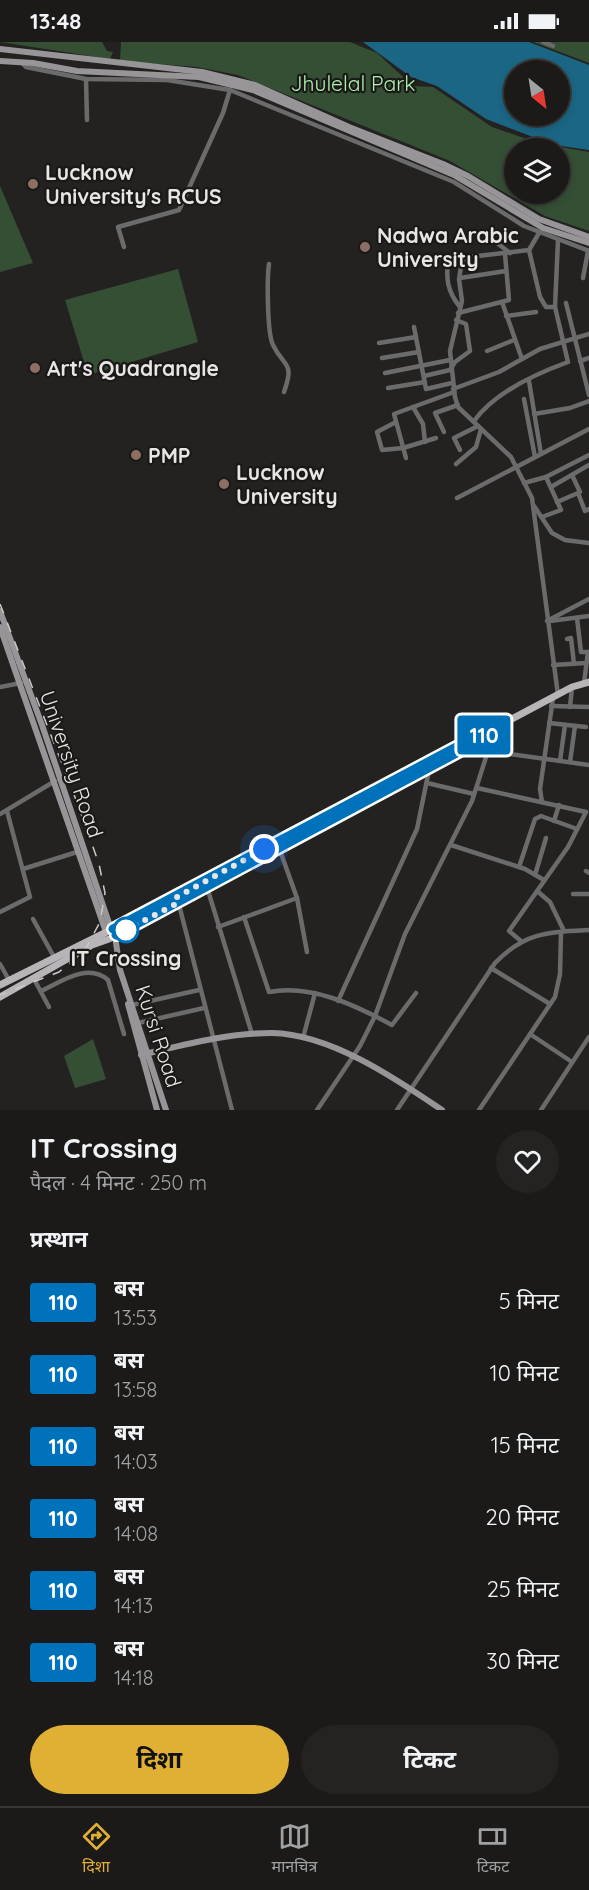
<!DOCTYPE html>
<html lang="hi">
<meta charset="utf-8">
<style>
body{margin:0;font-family:Quicksand,"Noto Sans Devanagari",sans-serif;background:#242321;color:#f1f3f6;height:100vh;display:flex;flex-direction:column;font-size:22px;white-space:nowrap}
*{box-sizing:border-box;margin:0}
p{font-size:20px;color:#a0a1a2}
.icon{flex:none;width:33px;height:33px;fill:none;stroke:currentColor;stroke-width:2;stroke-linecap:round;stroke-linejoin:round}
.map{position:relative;height:1068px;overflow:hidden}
.side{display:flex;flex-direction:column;background:#1b1a18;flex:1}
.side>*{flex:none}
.badge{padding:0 12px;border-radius:4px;font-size:21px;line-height:39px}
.needle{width:39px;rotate:150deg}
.buttons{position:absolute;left:504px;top:18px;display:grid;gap:12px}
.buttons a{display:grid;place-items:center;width:66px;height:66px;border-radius:50%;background:#1b1a18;box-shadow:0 3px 9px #0003,0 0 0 2px #393837;font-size:30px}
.you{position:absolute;width:30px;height:30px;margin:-15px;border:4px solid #fff;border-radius:50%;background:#1a73e8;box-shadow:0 0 0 9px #1a73e833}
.map>.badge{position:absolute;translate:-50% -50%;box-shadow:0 0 0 3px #fff}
h2{padding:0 30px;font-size:22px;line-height:54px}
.round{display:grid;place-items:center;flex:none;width:63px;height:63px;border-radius:32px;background:#242321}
.headline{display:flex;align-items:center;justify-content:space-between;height:102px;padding:0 30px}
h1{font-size:28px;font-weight:700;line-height:45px}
.primary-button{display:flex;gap:12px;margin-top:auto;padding:12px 30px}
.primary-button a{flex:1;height:69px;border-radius:36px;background:#e0b034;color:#111;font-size:24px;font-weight:700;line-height:69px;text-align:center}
.primary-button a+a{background:#242321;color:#f1f3f6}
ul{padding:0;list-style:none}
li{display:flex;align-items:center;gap:18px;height:72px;padding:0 30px}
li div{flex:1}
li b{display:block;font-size:22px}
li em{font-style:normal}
li .badge{min-width:66px;font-weight:700;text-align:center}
.status{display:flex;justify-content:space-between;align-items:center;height:42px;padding:0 30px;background:#1b1a18;direction:ltr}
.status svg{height:16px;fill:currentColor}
.dock{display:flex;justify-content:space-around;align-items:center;height:84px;border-top:2px solid #393837;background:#1b1a18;font-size:16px;color:#a0a1a2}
.dock a{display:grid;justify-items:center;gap:3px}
.dock .selected{color:#e0b034}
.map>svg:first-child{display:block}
</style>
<div class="status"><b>13:48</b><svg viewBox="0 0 49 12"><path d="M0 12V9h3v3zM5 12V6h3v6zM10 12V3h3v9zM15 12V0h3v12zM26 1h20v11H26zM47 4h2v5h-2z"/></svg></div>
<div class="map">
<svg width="589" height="1068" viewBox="0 0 589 1068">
<rect width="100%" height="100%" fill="#242220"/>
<g fill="#354f35" fill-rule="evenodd">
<polygon points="0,0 102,0 107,9 113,10 110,17"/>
<path d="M121 0H350L377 11 413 44 433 45 492 85 538 101 589 110V189L545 174 450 119 238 33 197 25 120 19ZM514 106H560V152H514Z"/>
<polygon points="533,0 589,0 589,21"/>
<polygon points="0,144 33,221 0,230"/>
<polygon points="178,227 198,300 88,333 65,258"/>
<polygon points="93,997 106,1037 75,1046 64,1014"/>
</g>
<path fill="#1b6684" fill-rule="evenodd" d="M363 0H529L589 23V108L554 103 486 77 437 44 411 35ZM514 28H560V74H514Z"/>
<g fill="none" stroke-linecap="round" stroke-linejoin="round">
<g stroke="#6c6b6c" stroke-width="4.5">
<polyline points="543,0 553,4"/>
<polyline points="21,20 26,25 86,37 167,38 230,48 454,140 524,184 589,209"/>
<polyline points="86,37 87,78"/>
<polyline points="539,191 529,208 469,215 462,219 459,237 462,259 450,309 455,355 458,365 511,415 532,456 558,653"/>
<polyline points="488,194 510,211"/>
<polyline points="124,205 118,185 179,168 223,71 230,48"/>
<path d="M448 217C446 237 447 249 460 265"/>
<path d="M269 222C267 236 267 291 273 303 284 326 295 319 284 350"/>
<polyline points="460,236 506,229"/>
<polyline points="583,236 588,209"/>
<polyline points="502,260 522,317"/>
<polyline points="566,261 589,353"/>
<polyline points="555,265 558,198"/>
<polyline points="458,271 509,258 505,212"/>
<polyline points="506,274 536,270"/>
<polyline points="414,285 426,347 452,341"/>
<polyline points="379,301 416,295"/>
<polyline points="487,309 514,298"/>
<polyline points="382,316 419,310"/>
<polyline points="580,319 589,316"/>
<polyline points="385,331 450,318"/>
<polyline points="424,334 450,328 455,320 470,309 466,282 456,278"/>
<polyline points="529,339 541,412"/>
<polyline points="388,346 425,340"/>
<polyline points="453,347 499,330 540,307 589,292"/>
<polyline points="524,357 535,415"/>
<polyline points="413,365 423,382 425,400"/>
<polyline points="534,372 570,366 589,359"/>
<path d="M474 379C495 350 535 332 568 320L555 265H546L540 255 529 208"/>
<polyline points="396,380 377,390 382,408 403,406 436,396"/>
<polyline points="444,390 435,371 458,363"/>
<polyline points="460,408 454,396 478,384"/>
<polyline points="406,416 394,372 454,350"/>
<polyline points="456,422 476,405 481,387"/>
<polyline points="572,433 580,450 578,451"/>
<polyline points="524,441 546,435 589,413"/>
<polyline points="551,445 589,423"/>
<polyline points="457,456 589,387"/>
<polyline points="557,460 578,451 585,469 589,467"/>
<polyline points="534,464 552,491 565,498 589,501"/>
<polyline points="542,475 561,468 546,435"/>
<polyline points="577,576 581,610 589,610"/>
<polyline points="547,579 589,557"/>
<polyline points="550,579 589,574"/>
<polyline points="567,597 571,596 574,622"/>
<polyline points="553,623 586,621"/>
<polyline points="584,641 588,610"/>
<polyline points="0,645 21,641"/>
<polyline points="551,664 589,665"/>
<polyline points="570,665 572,645"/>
<polyline points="549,681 586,685"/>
<polyline points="489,709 589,723"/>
<polyline points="560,719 565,683"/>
<polyline points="570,720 575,684"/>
<polyline points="427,741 474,752"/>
<polyline points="477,746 586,770"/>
<polyline points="542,760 540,747 553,656"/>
<polyline points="0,772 55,739"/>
<polyline points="554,779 559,763"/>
<polyline points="278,803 297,856 307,910"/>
<polyline points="451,803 525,827 544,838"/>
<polyline points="519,825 535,777 541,774 577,787"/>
<polyline points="23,827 77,810"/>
<polyline points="586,829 589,831"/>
<polyline points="535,833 546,796"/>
<polyline points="206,842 252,992"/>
<polyline points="537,849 550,860 564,889"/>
<polyline points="573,852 589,852"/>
<polyline points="178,859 232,1068"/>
<polyline points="0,870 30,855 7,769"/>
<path d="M244 875 269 950C311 942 355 963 392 983L416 951"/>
<polyline points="33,877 54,915"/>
<polyline points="218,885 297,856"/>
<polyline points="521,899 509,889 568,805 586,770"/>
<polyline points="0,922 9,938"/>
<polyline points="491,926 550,962"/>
<polyline points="34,937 49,965"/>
<path d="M41 949C61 940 88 920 108 938L124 992"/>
<polyline points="338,959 417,787 428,733 425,725"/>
<polyline points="132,963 199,948"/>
<polyline points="138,981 204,966"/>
<polyline points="530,992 572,1020"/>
<polyline points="303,996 315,951"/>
<polyline points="317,1068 360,1004 375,974 405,892 472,759 495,687"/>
<path d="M397 1068 495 921C525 890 548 890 589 888"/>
<polyline points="479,1068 555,955 560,932 561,890"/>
<polyline points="541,1068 589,995"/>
</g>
<g stroke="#979597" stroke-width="6">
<polyline points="0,7 202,30 255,43 349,85 443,122 468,134 539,177 589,195"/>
<polyline points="0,19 33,21 77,29 199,35 253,48 454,133 543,186 589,201"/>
<polyline points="0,569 42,683 111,887"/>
<polyline points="0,585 106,890"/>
<polyline points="115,894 120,928 166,1068"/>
<polyline points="128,962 157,1068"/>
<path d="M141 1013C184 1003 227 991 272 991 330 992 395 1036 442 1068"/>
</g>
<g stroke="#b7b5b7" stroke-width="7">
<polyline points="116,893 479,699 484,693"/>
<polyline points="0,943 177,855 572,645 589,640"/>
<polyline points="0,955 92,903 109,897"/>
</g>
<polyline stroke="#cbcac9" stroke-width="1.5" stroke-dasharray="10 10" stroke-linecap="butt" points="0,562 78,763 99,822 105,851 100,880 84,910 59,930 0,953"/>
</g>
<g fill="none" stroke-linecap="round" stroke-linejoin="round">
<g stroke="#fff" stroke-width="14">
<polyline id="line" points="113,887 477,694 484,693 479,699 116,893"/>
</g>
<use href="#line" stroke="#0072bc" stroke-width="9"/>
<polyline stroke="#e7e6e5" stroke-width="6" stroke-dasharray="0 10.8" points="126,888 178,861 177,855 264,807"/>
</g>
<g fill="#8d6e63" stroke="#1a1917" stroke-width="2">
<circle cx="33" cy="142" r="6"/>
<circle cx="365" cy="205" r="6"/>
<circle cx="35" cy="326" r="6"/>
<circle cx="136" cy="413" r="6"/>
<circle cx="224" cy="442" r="6"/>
</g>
<circle fill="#fff" stroke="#0072bc" stroke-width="3" cx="126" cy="888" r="12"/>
<g text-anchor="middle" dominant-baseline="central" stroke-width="4.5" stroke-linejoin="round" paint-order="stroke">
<g font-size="21" fill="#adf2ae" stroke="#1a1917">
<text x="353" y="41">Jhulelal Park</text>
</g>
<g font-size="21" font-weight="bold" fill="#e7e6e5" stroke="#1a1917" text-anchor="start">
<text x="45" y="130">Lucknow<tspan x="45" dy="24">University's RCUS</tspan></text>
<text x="377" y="193">Nadwa Arabic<tspan x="377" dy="24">University</tspan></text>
<text x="47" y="326">Art's Quadrangle</text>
<text x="148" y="413">PMP</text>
<text x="236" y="430">Lucknow<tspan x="236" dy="24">University</tspan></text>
</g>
<g font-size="21" fill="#e7e6e5" stroke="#1a1917">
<text transform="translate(72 722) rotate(71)">University Road</text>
<text transform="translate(159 994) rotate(72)">Kursi Road</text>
</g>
<g font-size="21" font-weight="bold" fill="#e7e6e5" stroke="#1a1917">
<text x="126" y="916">IT Crossing</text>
</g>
</g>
</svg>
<div class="buttons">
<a><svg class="needle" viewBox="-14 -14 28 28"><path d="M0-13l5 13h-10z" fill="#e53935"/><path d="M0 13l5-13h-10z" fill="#a0a1a2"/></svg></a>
<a><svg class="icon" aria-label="layers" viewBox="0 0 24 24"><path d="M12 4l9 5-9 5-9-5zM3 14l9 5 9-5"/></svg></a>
</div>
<div class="you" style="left:264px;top:807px"></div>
<b class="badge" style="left:484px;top:693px;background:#0072bc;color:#fff">110</b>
</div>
<section class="side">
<div class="headline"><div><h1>IT Crossing</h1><p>पैदल · 4 मिनट · 250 m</p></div><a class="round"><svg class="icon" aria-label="heart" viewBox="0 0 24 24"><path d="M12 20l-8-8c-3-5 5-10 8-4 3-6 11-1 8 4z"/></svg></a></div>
<h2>प्रस्थान</h2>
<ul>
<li><span class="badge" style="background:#0072bc;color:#fff">110</span><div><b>बस</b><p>13:53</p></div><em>5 मिनट</em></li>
<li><span class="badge" style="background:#0072bc;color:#fff">110</span><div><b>बस</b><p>13:58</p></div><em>10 मिनट</em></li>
<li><span class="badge" style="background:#0072bc;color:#fff">110</span><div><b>बस</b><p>14:03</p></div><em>15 मिनट</em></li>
<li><span class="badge" style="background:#0072bc;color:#fff">110</span><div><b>बस</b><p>14:08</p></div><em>20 मिनट</em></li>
<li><span class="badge" style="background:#0072bc;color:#fff">110</span><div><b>बस</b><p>14:13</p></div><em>25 मिनट</em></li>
<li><span class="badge" style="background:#0072bc;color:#fff">110</span><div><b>बस</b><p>14:18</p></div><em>30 मिनट</em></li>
</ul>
<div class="primary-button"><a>दिशा</a><a>टिकट</a></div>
</section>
<nav class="dock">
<a class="selected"><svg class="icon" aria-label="directions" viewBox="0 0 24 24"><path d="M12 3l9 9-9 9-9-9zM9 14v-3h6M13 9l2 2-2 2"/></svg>दिशा</a>
<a><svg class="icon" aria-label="map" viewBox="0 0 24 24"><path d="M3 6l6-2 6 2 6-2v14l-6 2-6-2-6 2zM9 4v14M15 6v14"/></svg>मानचित्र</a>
<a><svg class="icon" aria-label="tickets" viewBox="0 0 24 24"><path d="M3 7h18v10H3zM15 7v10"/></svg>टिकट</a>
</nav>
